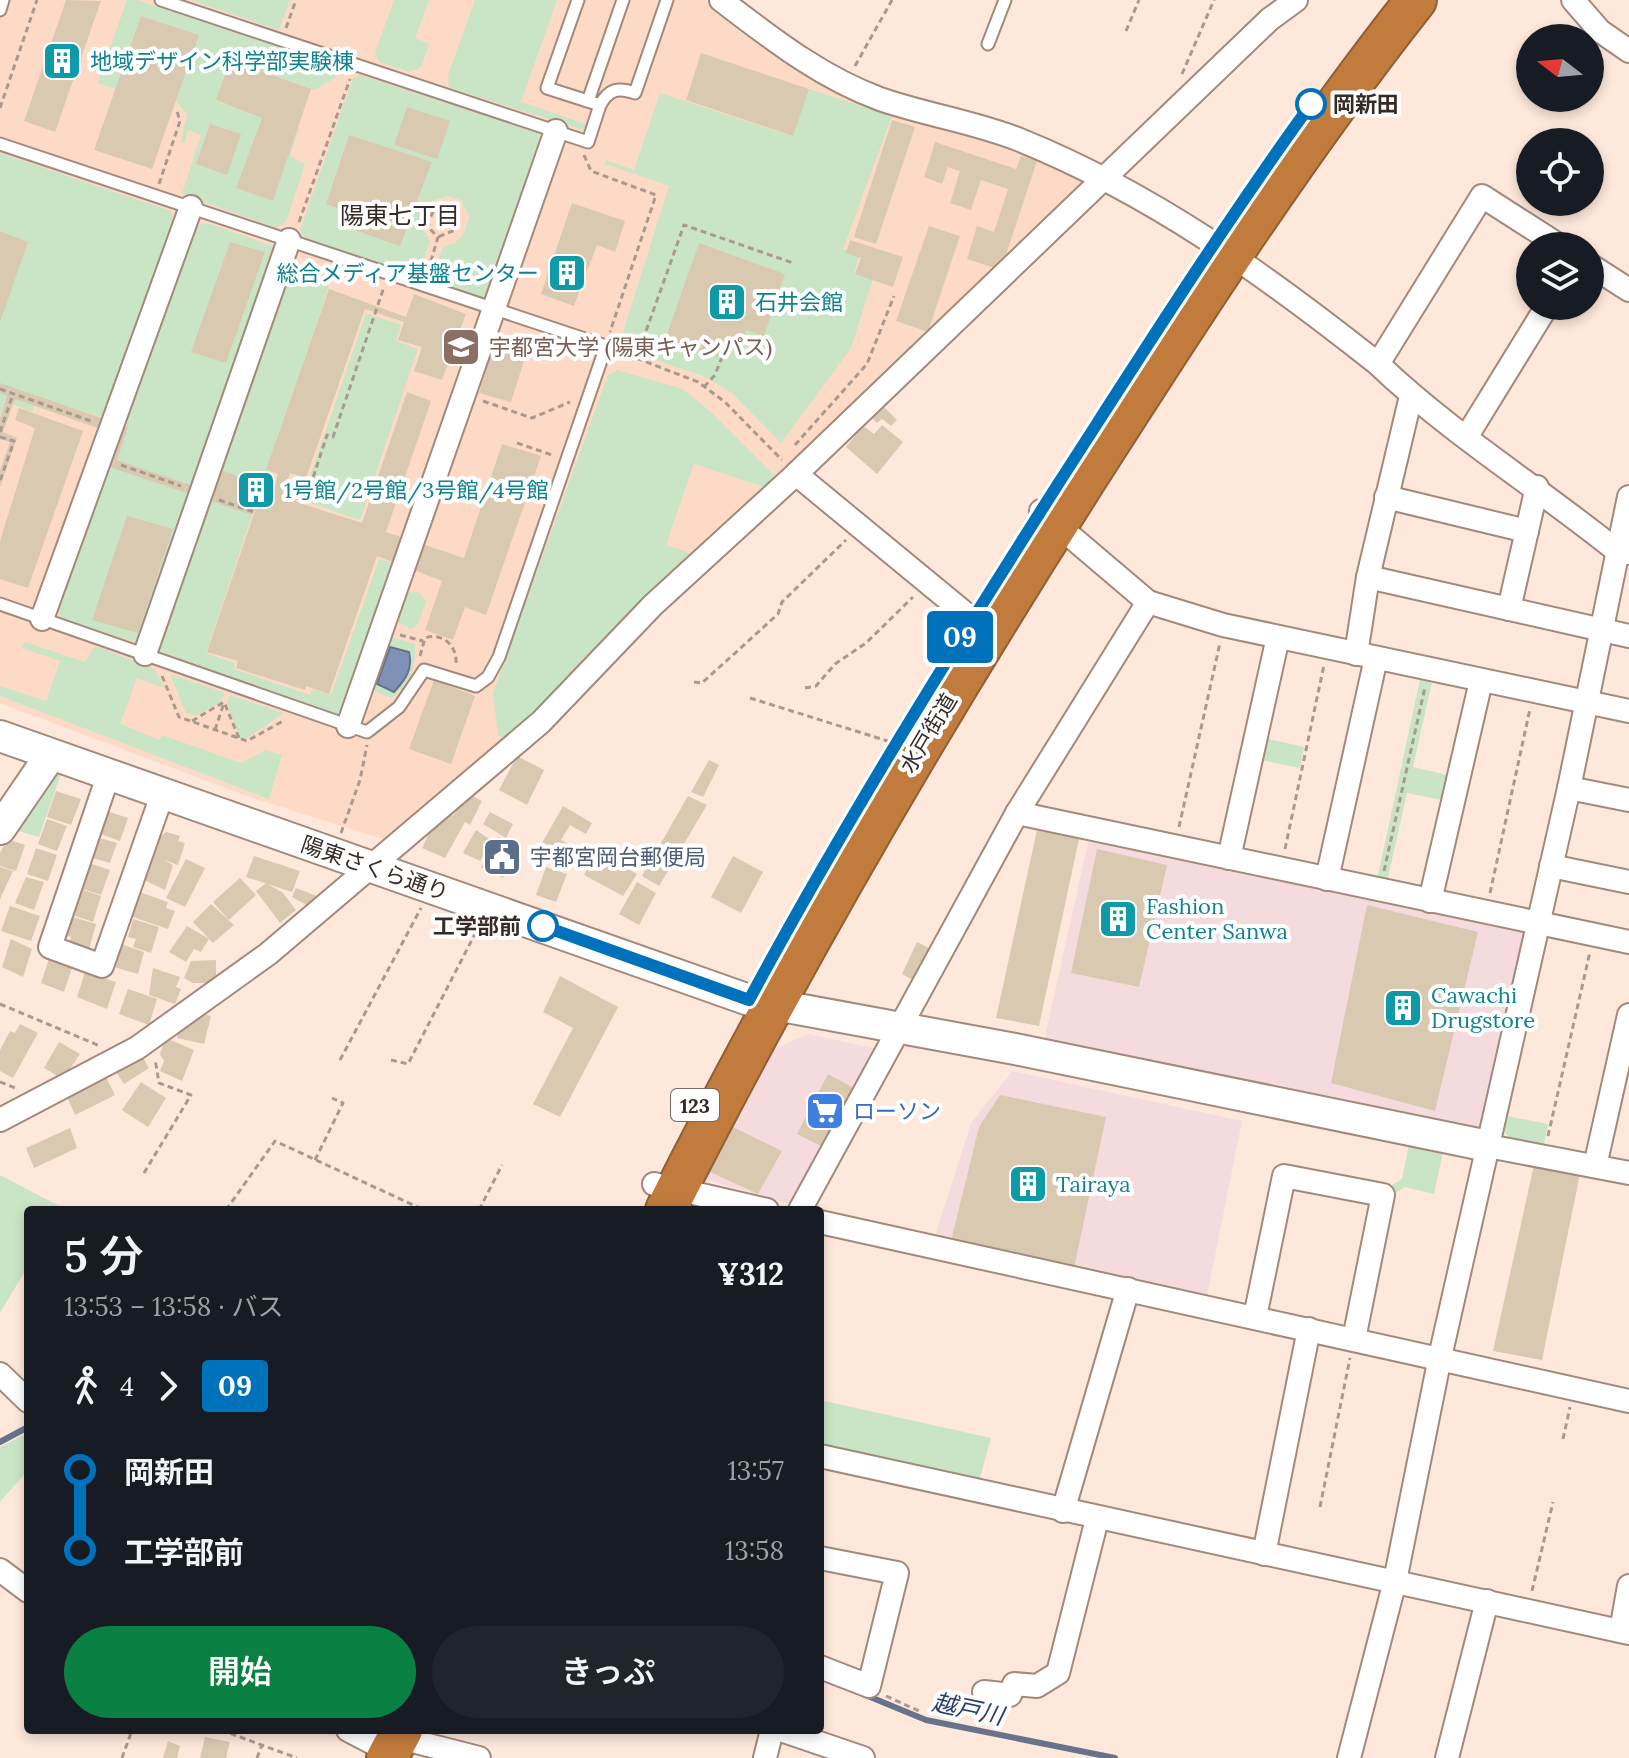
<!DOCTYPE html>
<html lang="ja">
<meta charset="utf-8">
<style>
body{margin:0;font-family:Lora,"Noto Sans JP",serif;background:#20242c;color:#f1f3f6;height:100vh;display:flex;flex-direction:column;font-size:30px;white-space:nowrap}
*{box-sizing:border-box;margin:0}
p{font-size:26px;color:#9ea1a6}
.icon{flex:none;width:44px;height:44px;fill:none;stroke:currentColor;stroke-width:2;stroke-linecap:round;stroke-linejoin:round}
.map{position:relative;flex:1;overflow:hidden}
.sheet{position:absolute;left:24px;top:1206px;width:800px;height:528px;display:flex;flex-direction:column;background:#171b24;border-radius:8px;box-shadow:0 4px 12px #0003}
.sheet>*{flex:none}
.badge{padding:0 16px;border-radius:6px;font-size:28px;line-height:52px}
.needle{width:52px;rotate:286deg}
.controls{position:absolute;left:1516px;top:24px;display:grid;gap:16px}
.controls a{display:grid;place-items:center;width:88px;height:88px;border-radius:50%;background:#171b24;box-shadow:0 4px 12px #0003;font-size:40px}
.map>.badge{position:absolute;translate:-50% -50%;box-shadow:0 0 0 4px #fff}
.legs{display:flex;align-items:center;gap:12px;height:88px;padding:0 40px;font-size:26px}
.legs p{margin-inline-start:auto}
.overview{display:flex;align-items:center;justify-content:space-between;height:136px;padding:0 40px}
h1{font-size:44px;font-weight:600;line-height:60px}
.primary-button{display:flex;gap:16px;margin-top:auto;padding:16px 40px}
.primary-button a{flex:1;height:92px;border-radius:48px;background:#0b8043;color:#fff;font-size:32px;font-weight:600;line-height:92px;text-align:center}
.primary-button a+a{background:#20242c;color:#f1f3f6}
ul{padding:0 40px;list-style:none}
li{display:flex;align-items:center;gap:28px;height:80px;font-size:30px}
li i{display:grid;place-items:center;width:12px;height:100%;margin:0 10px;background:currentColor}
li i::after{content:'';width:20px;height:20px;margin:-10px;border:6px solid;border-radius:50%;background:#171b24}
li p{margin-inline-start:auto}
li:first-child i{background:linear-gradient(#0000 50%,currentColor 0)}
li:last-child i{background:linear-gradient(currentColor 50%,#0000 0)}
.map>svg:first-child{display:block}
</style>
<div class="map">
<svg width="1629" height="1758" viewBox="0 0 1629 1758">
<rect width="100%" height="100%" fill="#fee8db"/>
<g fill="#f6dbde">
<polygon points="1089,838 1528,927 1483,1135 1044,1041"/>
<polygon points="808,1034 878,1049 794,1205 704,1179 772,1050"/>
<polygon points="1012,1071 1242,1121 1206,1301 934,1239 971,1123"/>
</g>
<polygon fill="#fddac6" points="0,0 716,0 801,66 1019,144 1092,183 564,692 389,841 250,797 0,703"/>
<g fill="#c9e5c6">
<polygon points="127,0 137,0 349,69 315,90 230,60 216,101 299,129 290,156 305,164 286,222 276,228 182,194 201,135 188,130 184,144 181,141 187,114 176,101 198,35 141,16 116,89 97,83"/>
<polygon points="191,0 290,0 279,30"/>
<polygon points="394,0 429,0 415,38 429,44 421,67 410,72 379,62 375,53"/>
<polygon points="475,0 557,0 521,102 586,124 584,130 449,88 448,75"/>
<path d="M360 75 538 133 541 139 535 159 489 296 483 298 435 282 433 276 443 246C462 244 465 232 469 215L461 200 447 196 429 202 422 226 430 241 419 272 412 275 303 237 300 230 353 78Z"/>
<polygon points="809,89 892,116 843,249 860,255 854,272 873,279 851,348 781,443 732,393 703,376 618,348 669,186 605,164 606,160 634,170 660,93 792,136"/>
<polygon points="0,153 171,211 173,222 105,418 38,397 32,412 5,401 0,416"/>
<polygon points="208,223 272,246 277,255 142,641 135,642 61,618 57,607 192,226"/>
<polygon points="283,271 329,286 206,653 235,663 234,669 310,695 312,689 331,695 379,559 398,565 348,713 339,715 158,651 155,645"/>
<polygon points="366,313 401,325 396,341 418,349 360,520 302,500"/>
<polygon points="617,370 683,389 710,411 774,475 764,487 694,464 666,545 699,556 511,740 498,736 493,693 608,375"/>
<polygon points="413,591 420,593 426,602 418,624 411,629 396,621 403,596"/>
<path d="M388 636 415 644C416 668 410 684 391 698L371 689Z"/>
<polygon points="25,642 85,662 95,646 155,669 164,688 137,678 120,724 159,740 162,735 241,763 266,750 282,755 269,799 0,696 0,686 46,701 60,661 22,648"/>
<polygon points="170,674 224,692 221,702 195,716 186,713"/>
<polygon points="1421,675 1433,678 1413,767 1452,776 1446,801 1407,793 1387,882 1377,880"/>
<polygon points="230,695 284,713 244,740 239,738 227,703"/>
<polygon points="1256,736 1304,747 1300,768 1251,758"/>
<polygon points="52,772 61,774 39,837 12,829"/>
<polygon points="1507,1116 1548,1124 1543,1148 1511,1141 1504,1131"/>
<polygon points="1410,1140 1444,1147 1434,1194 1405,1187 1392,1195 1387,1188 1402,1179"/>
<polygon points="0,1175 63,1208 28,1210 28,1266 0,1313"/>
<polygon points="820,1400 991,1438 977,1489 820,1456"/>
<polygon points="28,1433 28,1470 0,1502 0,1447"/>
</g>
<path fill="#7e91b6" stroke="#68728a" stroke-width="2" d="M390 647 409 652C413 669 406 679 394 692L377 684Z"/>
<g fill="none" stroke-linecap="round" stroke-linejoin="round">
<g stroke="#68728a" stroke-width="6">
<polyline points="0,1442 28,1427"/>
<polyline points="863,1694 926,1720 1115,1758"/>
</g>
</g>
<g fill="#dac9b1">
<polygon points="66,0 101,1 55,132 24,121"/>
<polygon points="141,16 199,35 152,169 94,150"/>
<polygon points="701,53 809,89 793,136 686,100"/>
<polygon points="230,60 311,89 273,201 236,188 262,118 216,100"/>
<polygon points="407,107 450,121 437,159 394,145"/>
<polygon points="892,120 915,127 876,244 854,237"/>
<polygon points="210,124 241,134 227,175 196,164"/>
<polygon points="349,135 432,162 400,246 348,228 354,214 326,204"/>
<polygon points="935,142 1016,169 1021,156 1037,161 1001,270 967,259 977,226 994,232 1008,189 981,180 971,210 950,203 960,171 948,167 942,184 924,177"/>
<polygon points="572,203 625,221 615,252 597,245 574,306 541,294"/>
<polygon points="929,226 960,236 928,332 896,321"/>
<polygon points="0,231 28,242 0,322"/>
<polygon points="850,240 903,257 893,287 855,274 861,258 846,253"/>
<polygon points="230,242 265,252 226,363 191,352"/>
<polygon points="699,243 785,274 764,336 746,330 742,347 722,341 718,357 665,340"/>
<polygon points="329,289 406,317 414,294 466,314 442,380 414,371 422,347 398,340 404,322 365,309 306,478 290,473 287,483 302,488 296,502 362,523 407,392 431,401 386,532 464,558 502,444 541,456 486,615 465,607 453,640 425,630 442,581 377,556 329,694 306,686 305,690 236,668 238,661 207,652 256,508 252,515 107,466 118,435 15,399 3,432 17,438 0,487 0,470 10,442 0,439 0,418 7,396 0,393 0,383 128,427 117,460 211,492 218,469 274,489 278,474 266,470"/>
<polygon points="497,335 529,345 511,402 479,393"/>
<polygon points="883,406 897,420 891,426 882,419 877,423 871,417"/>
<polygon points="19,408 83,431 28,588 0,579 0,541 35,428 15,420"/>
<polygon points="882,425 903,442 877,474 846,447 863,426 874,434"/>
<polygon points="127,516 173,529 138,633 92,620"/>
<polygon points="434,680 475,696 451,764 409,749"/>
<polygon points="517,756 544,770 527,805 499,790"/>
<polygon points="709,760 719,765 703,797 691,792"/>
<polygon points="56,791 81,799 71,825 47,817"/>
<polygon points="467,793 482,801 470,825 465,822 445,858 422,848 441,809 453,816"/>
<polygon points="688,796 707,805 659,886 642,876"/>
<polygon points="563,806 592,823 586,834 570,825 561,840 579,850 568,870 537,852"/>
<polygon points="104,810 128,818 120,841 95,832"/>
<polygon points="490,812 513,824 506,838 483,824"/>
<polygon points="47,819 67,826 57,851 38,844"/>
<polygon points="476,830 492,841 480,861 463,853"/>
<polygon points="1037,830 1079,839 1039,1026 996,1018"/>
<polygon points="166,832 180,836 178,841 185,843 178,865 164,860 173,865 165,890 142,879 161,836"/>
<polygon points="96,837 117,843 110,863 89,857"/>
<polygon points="499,837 518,849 503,878 481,867"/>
<polygon points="7,839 25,845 16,871 0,866 0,853"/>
<polygon points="36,848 57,855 48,881 27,874"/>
<polygon points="1097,849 1167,865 1139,987 1071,973"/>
<polygon points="597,851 637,874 623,896 584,875"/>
<polygon points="254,856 300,871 292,892 246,877"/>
<polygon points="733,856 763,872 741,913 711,897"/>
<polygon points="186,859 205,868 185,907 166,898"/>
<polygon points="86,862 110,870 101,895 76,887"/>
<polygon points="0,867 13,871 0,899"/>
<polygon points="546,867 567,874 556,902 536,895"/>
<polygon points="26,877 44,882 34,910 15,903"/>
<polygon points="240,878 256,895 229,920 213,902"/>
<polygon points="637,882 656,893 639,925 619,914"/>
<polygon points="266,883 283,893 296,910 280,923 256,891"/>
<polygon points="77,888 101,896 93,922 69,914"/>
<polygon points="296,888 325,899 310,907 292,897"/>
<polygon points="139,892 168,902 166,908 175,911 168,929 130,916"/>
<polygon points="211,904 234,925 213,943 193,922"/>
<polygon points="1367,905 1478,932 1435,1111 1331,1083"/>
<polygon points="10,906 40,916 31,941 1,931"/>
<polygon points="70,916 96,924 89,950 69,944 71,937 64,935"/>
<polygon points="133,919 159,927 151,953 133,947 136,939 128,937"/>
<polygon points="187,926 209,939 201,952 194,949 186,962 169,952"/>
<polygon points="11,939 32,949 23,977 2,967"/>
<polygon points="917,942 931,949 915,981 902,974"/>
<polygon points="121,944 144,952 138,974 114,967"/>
<polygon points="49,959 72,968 64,992 41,983"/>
<polygon points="216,960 216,983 193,983 184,978 191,961"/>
<polygon points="153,968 180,977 176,987 181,989 175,1004 149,995"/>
<polygon points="85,972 116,982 107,1009 77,997"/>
<polygon points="560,976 618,1007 560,1117 533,1104 573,1028 543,1012"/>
<polygon points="128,989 157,999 149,1025 119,1014"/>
<polygon points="194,1012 211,1016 204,1044 177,1038 180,1024"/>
<polygon points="20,1024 38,1033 13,1078 0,1071 0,1050 10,1031 15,1033"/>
<polygon points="166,1038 194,1050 182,1081 160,1071 164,1061 160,1054"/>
<polygon points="59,1042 80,1054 63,1079 44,1068"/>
<polygon points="139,1051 149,1068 124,1084 113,1067"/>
<polygon points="828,1074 854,1088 823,1147 797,1134"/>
<polygon points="106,1077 115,1095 75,1115 66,1095"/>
<polygon points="141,1082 166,1098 148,1127 122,1110"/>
<polygon points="1000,1095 1106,1117 1074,1268 951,1241 979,1127"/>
<polygon points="733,1127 782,1151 758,1194 710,1172"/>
<polygon points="70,1128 77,1148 34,1168 26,1148"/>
<polygon points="1534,1165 1580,1174 1542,1360 1493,1351"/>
<polygon points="205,1737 230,1742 226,1758 200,1758"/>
<polygon points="168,1741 180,1746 177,1758 163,1758"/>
</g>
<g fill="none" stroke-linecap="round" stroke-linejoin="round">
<g stroke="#a3897b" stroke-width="15">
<g id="lane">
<polyline points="161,0 588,142 600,105 547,88 578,0"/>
<polyline points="0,10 3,0"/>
<polyline points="988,44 1005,0"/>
<polyline points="588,101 623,0"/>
<path d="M600 105C609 89 618 87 635 93L667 0"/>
<polyline points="0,144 606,346 499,657 488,677 476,686 424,670 399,707 367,732 0,604"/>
</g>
</g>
<g stroke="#a3897b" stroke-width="26">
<g id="street">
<path d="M721 0C771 38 820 77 880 99 926 115 975 122 1020 140 1153 194 1267 276 1378 364L1482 196 1560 246"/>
<polyline points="1573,0 1600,31 1629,51"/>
<polyline points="1590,265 1629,290"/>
<path d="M1378 364C1450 433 1539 488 1617 551L1628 553"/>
<polyline points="1467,436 1547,306"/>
<polyline points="796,474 972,619 991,631"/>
<polyline points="1386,497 1527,531"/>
<polyline points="1368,577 1629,636"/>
<polyline points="1148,602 1223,625 1629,711"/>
<polyline points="1509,609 1537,487"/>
<polyline points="42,619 191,207"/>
<polyline points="145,654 289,240"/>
<polyline points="1356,654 1368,577 1411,396"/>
<polyline points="348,726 556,131"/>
<polyline points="108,776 50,947 102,966 162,795"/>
<polyline points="1569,788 1629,800"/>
<polyline points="1017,813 1629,942"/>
<polyline points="1229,858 1278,637"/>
<polyline points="1551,866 1629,882"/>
<polyline points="1327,879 1376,658"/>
<polyline points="1430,901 1481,681"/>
<polyline points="0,1120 137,1048 268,954 541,722 653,605 796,474 1270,19 1296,0"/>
<polyline points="1488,1146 1629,1173"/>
<polyline points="1595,1166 1629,1015"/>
<polyline points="654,1184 767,1210"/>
<polyline points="800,1210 1017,813 1148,602 1041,511"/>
<polyline points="820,1222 1629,1401"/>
<polyline points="1255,1317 1284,1176 1383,1195 1354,1339"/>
<polyline points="0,1374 28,1401"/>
<polyline points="820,1456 1629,1633"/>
<polyline points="1063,1511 1128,1289"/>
<polyline points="1264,1554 1309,1329"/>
<polyline points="820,1558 897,1573 869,1686 820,1667"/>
<polyline points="0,1570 28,1591"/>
<polyline points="1621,1631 1629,1586"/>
<polyline points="984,1692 1010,1695 1014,1684 1037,1686 1058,1673 1097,1519"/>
<polyline points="348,1730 390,1752"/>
<polyline points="781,1730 863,1758"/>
<polyline points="389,1735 479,1758"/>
<polyline points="765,1758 772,1730"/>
<polyline points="1349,1758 1395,1581 1440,1357 1569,788 1629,497"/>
<polyline points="1447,1758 1487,1601"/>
</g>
</g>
<g stroke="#a3897b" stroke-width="34">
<g id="secondary">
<polyline points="0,736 749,1000 1015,1049 1488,1146"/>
<polyline points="0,829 50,756"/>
</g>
</g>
<g stroke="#905f34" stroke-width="44">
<g id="highway">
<path d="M666 1210C795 954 940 707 1095 465 1196 307 1299 148 1416 0"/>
<polyline points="387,1758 402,1730"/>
</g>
</g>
<g stroke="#aa998f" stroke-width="3" stroke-dasharray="6 4" stroke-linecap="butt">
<polyline points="286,28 296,0"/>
<polyline points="1126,31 1139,0"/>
<polyline points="855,66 892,0"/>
<polyline points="1182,74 1214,0"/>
<polyline points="0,108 37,0"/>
<polyline points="584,155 591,171 656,195 610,332"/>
<polyline points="159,184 180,121 176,108"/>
<polyline points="299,222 350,79"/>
<polyline points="428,271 438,237 431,230 428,222 435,208 450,209 456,214 455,230 438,237"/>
<polyline points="618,351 698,382 725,402 782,460"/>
<polyline points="636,359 684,225 793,263"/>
<polyline points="704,387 715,375 727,344"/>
<polyline points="0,389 91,421"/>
<polyline points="483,401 532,418 570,402"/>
<polyline points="0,432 13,394"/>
<polyline points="0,437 14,441 0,481"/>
<polyline points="517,443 552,455"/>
<polyline points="795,445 867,364 894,296"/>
<polyline points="121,465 181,486"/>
<polyline points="305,492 308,493 327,435 333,437 384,287"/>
<polyline points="219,500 254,512"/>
<polyline points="400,635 423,641"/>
<path d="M420 656 425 638C443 632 457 646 456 663"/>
<polyline points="162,676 179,717 247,741 285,720"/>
<polyline points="694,682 702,683 778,614 782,602 846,540"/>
<polyline points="805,688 816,686 835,664 866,643 913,597"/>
<polyline points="750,698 891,742"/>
<polyline points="192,721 224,702 239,738"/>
<polyline points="215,730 224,703"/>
<polyline points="1179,827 1220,643"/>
<polyline points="341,833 360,780 367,745"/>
<polyline points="1285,849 1324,665"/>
<polyline points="1384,871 1425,687"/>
<polyline points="1490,893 1530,709"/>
<polyline points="0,1004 100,1046"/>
<polyline points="340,1060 421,908"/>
<polyline points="391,1060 408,1064 478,928"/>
<polyline points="0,1082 15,1088"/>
<polyline points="1548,1136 1590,952"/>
<polyline points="315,1160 343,1103 332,1098"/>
<polyline points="144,1173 191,1095 159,1083 155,1059"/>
<polyline points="226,1210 275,1141 424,1210"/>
<polyline points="479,1210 502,1165"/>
<polyline points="1563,1439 1570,1407"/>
<polyline points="1320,1507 1350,1358"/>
<polyline points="1532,1591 1553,1502"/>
<polyline points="886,1696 919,1711"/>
<polyline points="221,1730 297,1758"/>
<polyline points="122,1758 132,1730"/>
<polyline points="257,1758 262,1745"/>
</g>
<use href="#lane" stroke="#fff" stroke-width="11"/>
<use href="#street" stroke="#fff" stroke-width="22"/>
<use href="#secondary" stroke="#fff" stroke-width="30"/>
<use href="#highway" stroke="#c17b3c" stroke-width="40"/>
</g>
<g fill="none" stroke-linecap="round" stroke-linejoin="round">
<g stroke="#fff" stroke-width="18">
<path id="line-1" d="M543 926 749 1000C845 822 951 652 1060 481 1142 354 1222 227 1311 104"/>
</g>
<use href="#line-1" stroke="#0072bc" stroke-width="12"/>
</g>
<defs>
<g id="building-square" transform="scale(2)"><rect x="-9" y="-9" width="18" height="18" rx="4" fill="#0f9aa8" stroke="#fff"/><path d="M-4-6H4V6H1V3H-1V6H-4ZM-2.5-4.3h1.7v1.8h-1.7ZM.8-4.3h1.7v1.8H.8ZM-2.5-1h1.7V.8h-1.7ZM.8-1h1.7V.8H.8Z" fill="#fff"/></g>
<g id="university-square" transform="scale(2)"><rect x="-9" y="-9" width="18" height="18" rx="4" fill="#8d6e63" stroke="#fff"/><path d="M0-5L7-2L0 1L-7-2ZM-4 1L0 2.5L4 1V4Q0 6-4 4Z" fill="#fff"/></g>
<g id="civic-square" transform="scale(2)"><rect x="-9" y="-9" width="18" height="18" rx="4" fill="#5c6f8a" stroke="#fff"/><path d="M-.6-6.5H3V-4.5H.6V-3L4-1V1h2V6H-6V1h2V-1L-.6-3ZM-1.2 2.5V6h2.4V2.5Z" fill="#fff"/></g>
<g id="supermarket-square" transform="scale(2)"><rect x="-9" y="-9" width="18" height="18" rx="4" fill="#3f7fe0" stroke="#fff"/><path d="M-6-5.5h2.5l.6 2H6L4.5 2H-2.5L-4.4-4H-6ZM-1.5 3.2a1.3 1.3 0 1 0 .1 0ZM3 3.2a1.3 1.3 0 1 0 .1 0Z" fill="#fff"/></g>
</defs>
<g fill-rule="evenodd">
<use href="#building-square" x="62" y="61"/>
<use href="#building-square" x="567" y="273"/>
<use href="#building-square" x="727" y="302"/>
<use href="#university-square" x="461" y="347"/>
<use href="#building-square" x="256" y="490"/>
<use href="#civic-square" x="502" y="857"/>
<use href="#building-square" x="1118" y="919"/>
<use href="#building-square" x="1403" y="1008"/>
<use href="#supermarket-square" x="825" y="1111"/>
<use href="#building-square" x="1028" y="1184"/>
</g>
<g fill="#fff" stroke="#0072bc" stroke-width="4">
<circle cx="1311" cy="104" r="14"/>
<circle cx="543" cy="926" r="14"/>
</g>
<g text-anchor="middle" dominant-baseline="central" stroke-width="8" stroke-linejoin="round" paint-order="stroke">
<rect fill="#fff" stroke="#726a66" stroke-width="2" x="671" y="1089" width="48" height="32" rx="6"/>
<g font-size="20" font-weight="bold" fill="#352a25">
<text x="695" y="1105">123</text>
</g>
<g font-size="22" fill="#0d838f" stroke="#fff" text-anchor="start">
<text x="90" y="61">地域デザイン科学部実験棟</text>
<text x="539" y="273" text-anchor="end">総合メディア基盤センター</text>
<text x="755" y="302">石井会館</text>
<text x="284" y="490">1号館/2号館/3号館/4号館</text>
<text x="1146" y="906">Fashion<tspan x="1146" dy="25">Center Sanwa</tspan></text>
<text x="1431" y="995">Cawachi<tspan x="1431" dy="25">Drugstore</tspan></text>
<text x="1056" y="1184">Tairaya</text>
</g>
<g font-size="22" font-weight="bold" fill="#352a25" stroke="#fff" text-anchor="start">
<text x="1333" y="104">岡新田</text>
<text x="521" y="926" text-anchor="end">工学部前</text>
</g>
<g font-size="22" fill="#785e54" stroke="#fff" text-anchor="start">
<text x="489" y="347">宇都宮大学 (陽東キャンパス)</text>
</g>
<g font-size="22" fill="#352a25" stroke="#fff">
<text transform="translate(928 733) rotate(-59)">水戸街道</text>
<text transform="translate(375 868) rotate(19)">陽東さくら通り</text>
</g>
<g font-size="22" fill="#4e5e75" stroke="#fff" text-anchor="start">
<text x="530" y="857">宇都宮岡台郵便局</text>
</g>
<g font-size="22" fill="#366cbe" stroke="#fff" text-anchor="start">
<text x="853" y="1111">ローソン</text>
</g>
<g font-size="24" fill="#352a25" stroke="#fff">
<text x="400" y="215">陽東七丁目</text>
</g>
<g font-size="24" font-style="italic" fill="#273f70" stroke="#fff">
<text transform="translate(968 1709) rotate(12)">越戸川</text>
</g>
</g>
</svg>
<div class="controls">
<a><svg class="needle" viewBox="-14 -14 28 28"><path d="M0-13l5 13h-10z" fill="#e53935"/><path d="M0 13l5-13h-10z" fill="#9ea1a6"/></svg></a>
<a><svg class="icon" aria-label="locate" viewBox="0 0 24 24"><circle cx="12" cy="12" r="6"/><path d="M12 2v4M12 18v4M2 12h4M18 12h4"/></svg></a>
<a><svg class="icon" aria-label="layers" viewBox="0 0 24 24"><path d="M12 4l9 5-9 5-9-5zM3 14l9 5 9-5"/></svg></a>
</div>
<b class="badge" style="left:960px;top:637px;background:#0072bc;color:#fff">09</b>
<section class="sheet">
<div class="overview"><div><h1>5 分</h1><p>13:53 – 13:58 · バス</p></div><b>¥312</b></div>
<div class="legs"><svg class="icon" aria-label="walk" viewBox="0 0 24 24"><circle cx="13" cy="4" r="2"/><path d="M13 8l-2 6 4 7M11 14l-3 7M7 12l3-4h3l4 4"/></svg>4<svg class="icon" aria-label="forward" viewBox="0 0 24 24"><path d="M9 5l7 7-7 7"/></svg><b class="badge" style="background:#0072bc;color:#fff">09</b></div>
<ul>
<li><i style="color:#0072bc"></i><b>岡新田</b><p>13:57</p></li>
<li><i style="color:#0072bc"></i><b>工学部前</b><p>13:58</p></li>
</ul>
<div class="primary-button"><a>開始</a><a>きっぷ</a></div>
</section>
</div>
